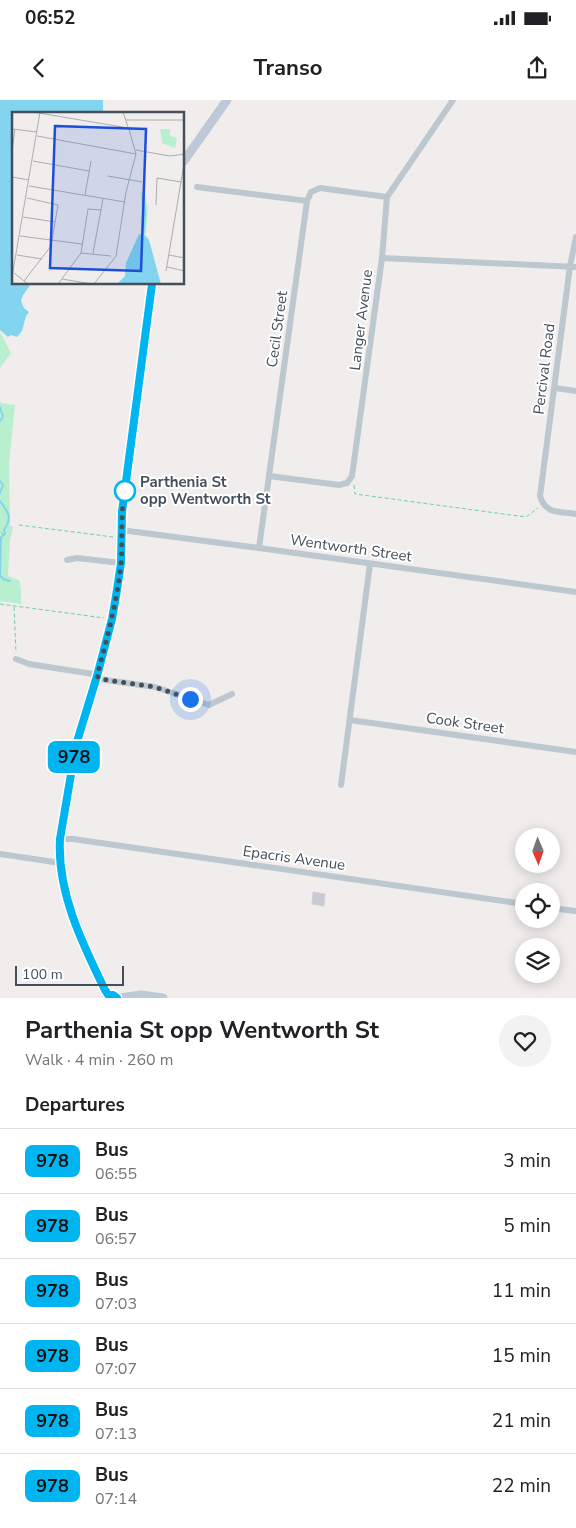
<!DOCTYPE html>
<meta charset="utf-8">
<style>
body{margin:0;font-family:"Nunito Sans",sans-serif;background:#f2f2f2;color:#202124;height:100vh;display:flex;flex-direction:column;font-size:19px;white-space:nowrap}
*{box-sizing:border-box;margin:0}
p{font-size:16px;color:#757577}
.icon{flex:none;width:28px;height:28px;fill:none;stroke:currentColor;stroke-width:2;stroke-linecap:round;stroke-linejoin:round}
.map{position:relative;height:898px;overflow:hidden}
.side{display:flex;flex-direction:column;background:#fff;flex:1}
.side>*{flex:none}
.badge{padding:0 10px;border-radius:8px;font-size:18px;line-height:32px}
.needle{width:32px;rotate:178deg}
.controls{position:absolute;left:515px;top:728px;display:grid;gap:10px}
.controls a{display:grid;place-items:center;width:45px;height:45px;border-radius:50%;background:#fff;box-shadow:0 2px 12px #0003;font-size:25px}
.scale{position:absolute;left:15px;bottom:12px;width:109px;box-sizing:border-box;padding-left:5px;border:2px solid #444f5b;border-top:0;font-size:14px;line-height:18px;white-space:nowrap;color:#444f5b;-webkit-text-stroke:4px #fff;paint-order:stroke}
.you{position:absolute;width:25px;height:25px;margin:-12px;border:4px solid #fff;border-radius:50%;background:#1a73e8;box-shadow:0 0 0 8px #1a73e833}
.map>.badge{position:absolute;translate:-50% -50%;box-shadow:0 0 0 2px #fff}
h2{padding:0 25px;font-size:19px;line-height:45px}
.round{display:grid;place-items:center;flex:none;width:52px;height:52px;border-radius:26px;background:#f2f2f2}
.summary{display:flex;align-items:center;justify-content:space-between;height:85px;padding:0 25px}
h1{font-size:24px;font-weight:700;line-height:38px}
ul{padding:0;list-style:none}
li{display:flex;align-items:center;gap:15px;height:65px;padding:0 25px;border-top:1px solid #e0e0e0}
li div{flex:1}
li b{display:block;font-size:19px}
li em{font-style:normal}
li .badge{min-width:55px;font-weight:700;text-align:center}
.status{display:flex;justify-content:space-between;align-items:center;height:35px;padding:0 25px;background:#fff;direction:ltr}
.status svg{height:14px;fill:currentColor}
header{display:flex;justify-content:space-between;align-items:center;height:65px;padding:0 25px;background:#fff;font-size:22px;font-weight:700}
.map>svg:first-child{display:block}
</style>
<div class="status"><b>06:52</b><svg viewBox="0 0 49 12"><path d="M0 12V9h3v3zM5 12V6h3v6zM10 12V3h3v9zM15 12V0h3v12zM26 1h20v11H26zM47 4h2v5h-2z"/></svg></div>
<header><svg class="icon" aria-label="back" viewBox="0 0 24 24"><path d="M15 5l-7 7 7 7"/></svg>Transo<svg class="icon" aria-label="share" viewBox="0 0 24 24"><path d="M12 15V3M7 8l5-5 5 5M5 13v7h14v-7"/></svg></header>
<div class="map">
<svg width="576" height="898" viewBox="0 0 576 898">
<rect width="100%" height="100%" fill="#f0edec"/>
<g fill="#b8f0cf">
<polygon points="0,232 11,253 0,268"/>
<polygon points="0,301 1,303 15,305 9,363 10,426 13,427 10,440 8,476 19,480 21,490 21,504 0,501"/>
</g>
<polygon fill="#83d5ef" points="0,0 103,0 103,14 14,14 14,184 31,184 23,195 21,201 24,208 29,212 26,216 22,231 17,237 11,235 8,237 0,230"/>
<g fill="none" stroke-linecap="round" stroke-linejoin="round">
<g stroke="#83d5ef" stroke-width="2">
<polyline points="0,307 3,317 0,321"/>
<polyline points="0,381 3,385 0,393"/>
<path d="M0 401C8 413 13 416 4 430L5 434 1 437 0 475 3 479 10 481"/>
</g>
</g>
<polygon fill="#c8cbd3" stroke="#d0d2d9" points="313,792 325,794 324,806 312,804"/>
<g fill="none" stroke-linecap="round" stroke-linejoin="round">
<g stroke="#6fcfa3" stroke-width="1" stroke-dasharray="4 2.5" stroke-linecap="butt">
<polyline points="354,385 355,394 526,417 538,408"/>
<polyline points="19,425 113,437"/>
<polyline points="1,432 5,437"/>
<polyline points="0,504 104,518"/>
<polyline points="14,507 16,553"/>
</g>
<g stroke="#bcc7d0" stroke-width="6">
<polyline points="197,87 307,101"/>
<path d="M576 137 570 166 540 396C546 415 559 411 576 414"/>
<polyline points="382,158 576,167"/>
<polyline points="555,288 576,291"/>
<polyline points="269,376 339,385 347,383 352,376 382,158 387,97 453,0"/>
<polyline points="121,430 259,448 576,492"/>
<polyline points="259,448 307,101 311,92 320,88 387,97"/>
<polyline points="67,460 77,458 121,463"/>
<polyline points="16,559 29,564 93,574 99,579 155,587 209,605 232,594"/>
<polyline points="350,620 576,652"/>
<polyline points="341,685 370,464"/>
<polyline points="60,739 73,739 524,804"/>
<polyline points="0,754 61,763"/>
<polyline points="551,808 576,811"/>
</g>
<g stroke="#bec9d7" stroke-width="9">
<polyline points="184,61 227,0"/>
<polyline points="109,896 105,890 94,868 66,797 62,776 60,739 76,645 97,576 112,519 116,496 121,463 122,412 152,184"/>
<polyline points="120,898 141,895 163,898"/>
</g>
</g>
<g fill="none" stroke-linecap="round" stroke-linejoin="round">
<g stroke="#fff" stroke-width="11">
<path id="line" d="M117 898 113 895 109 896 105 890C82 843 57 792 60 739L76 645 97 576 112 519 116 496 121 463 122 412 152 184"/>
</g>
<use href="#line" stroke="#00b5ef" stroke-width="8"/>
<path stroke="#444f5b" stroke-width="5" stroke-dasharray="0 9" d="M125 391C120 415 123 439 121 464 117 502 107 539 97 576L100 579 155 587 190 599"/>
</g>
<circle fill="#fff" stroke="#00b5ef" stroke-width="2.5" cx="125" cy="391" r="10"/>
<g text-anchor="middle" dominant-baseline="central" stroke-width="4" stroke-linejoin="round" paint-order="stroke">
<g font-size="15" fill="#444f5b" stroke="#fff">
<text transform="translate(361 220) rotate(-83)">Langer Avenue</text>
<text transform="translate(277 229) rotate(-82)">Cecil Street</text>
<text transform="translate(544 269) rotate(-83)">Percival Road</text>
<text transform="translate(351 448) rotate(8)">Wentworth Street</text>
<text transform="translate(465 623) rotate(8)">Cook Street</text>
<text transform="translate(294 758) rotate(8)">Epacris Avenue</text>
</g>
<g font-size="15" font-weight="bold" fill="#444f5b" stroke="#fff" text-anchor="start">
<text x="140" y="382">Parthenia St<tspan x="140" dy="17">opp Wentworth St</tspan></text>
</g>
</g>
<g transform="translate(12 12)">
<rect width="172" height="172" fill="#f0edec"/>
<path d="M148 17H158V24L165 26 163 36 150 31ZM129 79 133 80 136 97 134 121 131 123Z" fill="#b8f0cf"/>
<path d="M127 122 133 123 137 128 149 172H105L113 164 114 151Z" fill="#83d5ef"/>
<path fill="none" stroke="#83d5ef" stroke-width="2.5" d="M131 83 133 102 131 123"/>
<path fill="none" stroke="#abaeb2" stroke-width="1" d="M21 0 116 16M111 0 116 15M114 8H173M0 17 25 20M25 24 124 42M124 38 158 44 173 42M0 39 3 17M21 49 77 59M96 64 130 70M0 65 17 68M17 74 113 90M73 83 79 49M144 93 145 66 169 70M11 105 43 110M8 124 70 132M69 141 99 144M81 141 91 87M5 143 30 147M157 143 173 146M155 155 173 159M154 159 173 46M2 161 16 172M0 165 28 0M50 167 80 172M12 169 39 134 46 93 15 86M46 172 69 141 76 97 89 98M82 172 104 144 114 80 124 42 117 17"/>
<path fill="#1d4ed8" fill-opacity="0.15" stroke="#1d4ed8" stroke-width="2.5" d="M43 14 134 17 129 159 38 156Z"/>
<rect width="172" height="172" fill="none" stroke="#444f5b" stroke-width="2.5"/>
</g>
</svg>
<div class="controls">
<a><svg class="needle" viewBox="-14 -14 28 28"><path d="M0-13l5 13h-10z" fill="#e53935"/><path d="M0 13l5-13h-10z" fill="#757577"/></svg></a>
<a><svg class="icon" aria-label="locate" viewBox="0 0 24 24"><circle cx="12" cy="12" r="6"/><path d="M12 2v4M12 18v4M2 12h4M18 12h4"/></svg></a>
<a><svg class="icon" aria-label="layers" viewBox="0 0 24 24"><path d="M12 4l9 5-9 5-9-5zM3 14l9 5 9-5"/></svg></a>
</div>
<div class="scale">100 m</div>
<div class="you" style="left:190px;top:599px"></div>
<b class="badge" style="left:74px;top:657px;background:#00b5ef;color:#111">978</b>
</div>
<section class="side">
<div class="summary"><div><h1>Parthenia St opp Wentworth St</h1><p>Walk · 4 min · 260 m</p></div><a class="round"><svg class="icon" aria-label="heart" viewBox="0 0 24 24"><path d="M12 20l-8-8c-3-5 5-10 8-4 3-6 11-1 8 4z"/></svg></a></div>
<h2>Departures</h2>
<ul>
<li><span class="badge" style="background:#00b5ef;color:#111">978</span><div><b>Bus</b><p>06:55</p></div><em>3 min</em></li>
<li><span class="badge" style="background:#00b5ef;color:#111">978</span><div><b>Bus</b><p>06:57</p></div><em>5 min</em></li>
<li><span class="badge" style="background:#00b5ef;color:#111">978</span><div><b>Bus</b><p>07:03</p></div><em>11 min</em></li>
<li><span class="badge" style="background:#00b5ef;color:#111">978</span><div><b>Bus</b><p>07:07</p></div><em>15 min</em></li>
<li><span class="badge" style="background:#00b5ef;color:#111">978</span><div><b>Bus</b><p>07:13</p></div><em>21 min</em></li>
<li><span class="badge" style="background:#00b5ef;color:#111">978</span><div><b>Bus</b><p>07:14</p></div><em>22 min</em></li>
</ul>
</section>
